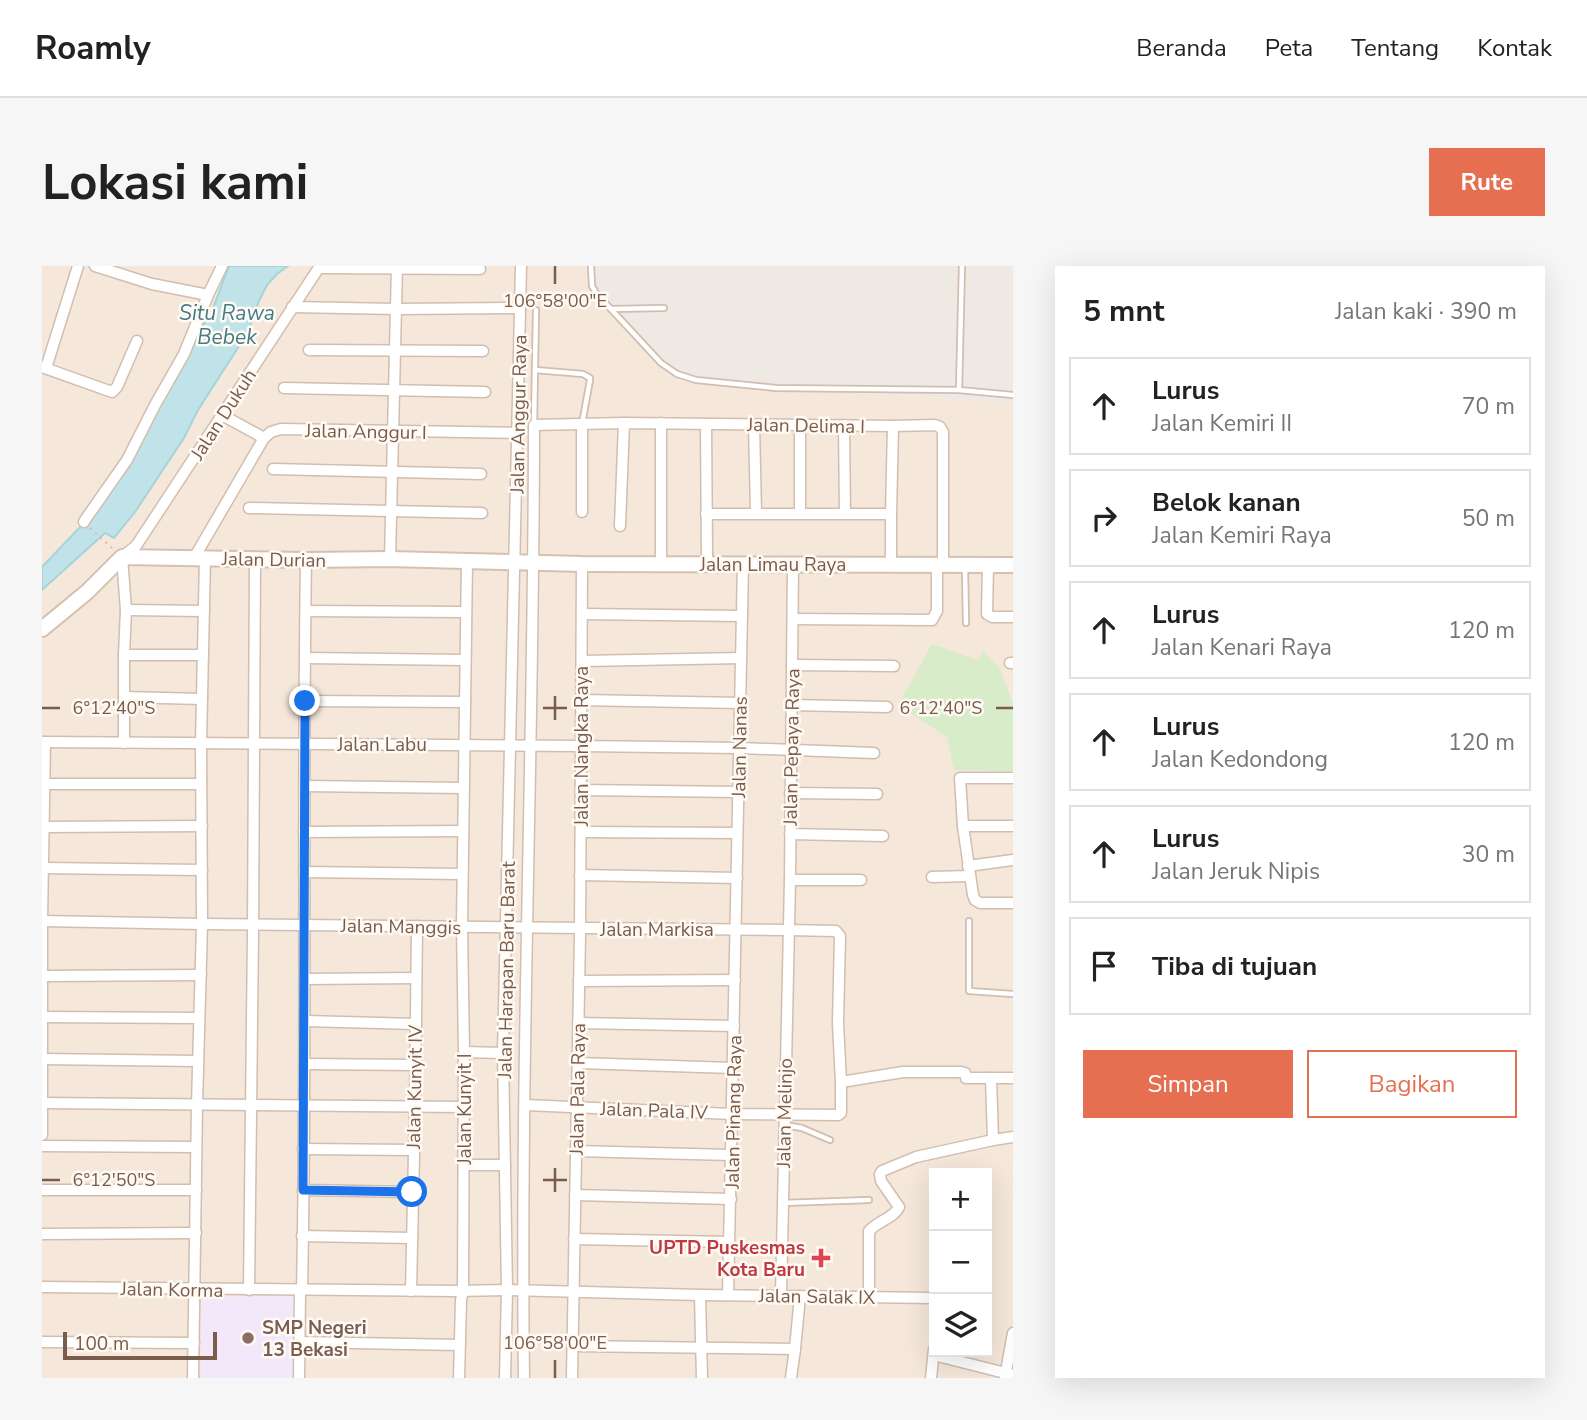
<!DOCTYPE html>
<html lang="id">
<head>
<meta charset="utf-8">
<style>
	:root { --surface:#fff; --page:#f6f6f6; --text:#222; --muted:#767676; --line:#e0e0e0; --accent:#e76f51 }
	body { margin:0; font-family:"Nunito Sans",sans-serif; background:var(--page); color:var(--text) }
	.controls { position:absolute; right:21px; bottom:21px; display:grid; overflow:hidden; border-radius:0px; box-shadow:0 7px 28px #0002 }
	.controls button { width:63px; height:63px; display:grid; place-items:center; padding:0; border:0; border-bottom:2px solid var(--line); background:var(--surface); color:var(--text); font:35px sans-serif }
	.scale { position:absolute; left:21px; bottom:18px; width:154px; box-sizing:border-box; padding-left:7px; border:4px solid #7a5c4d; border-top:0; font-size:19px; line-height:24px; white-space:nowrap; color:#7a5c4d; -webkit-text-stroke:5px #fffaf3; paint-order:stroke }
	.stop { position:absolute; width:21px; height:21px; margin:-16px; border:5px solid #1a73e8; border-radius:50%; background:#fff }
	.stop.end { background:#1a73e8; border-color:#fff; box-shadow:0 2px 7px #0008 }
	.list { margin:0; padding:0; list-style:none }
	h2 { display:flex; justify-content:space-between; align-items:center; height:91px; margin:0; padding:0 28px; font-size:30px }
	h2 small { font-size:23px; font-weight:400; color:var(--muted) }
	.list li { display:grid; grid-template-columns:46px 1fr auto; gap:21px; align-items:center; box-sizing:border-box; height:98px; margin:0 14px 14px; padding:0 14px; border:2px solid var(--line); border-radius:0px }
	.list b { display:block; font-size:26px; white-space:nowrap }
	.list p { margin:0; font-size:23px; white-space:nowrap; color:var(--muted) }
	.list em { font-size:23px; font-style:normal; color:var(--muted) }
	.actions { display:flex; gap:14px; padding:21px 28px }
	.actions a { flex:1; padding:16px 0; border:2px solid var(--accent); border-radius:0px; text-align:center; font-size:24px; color:var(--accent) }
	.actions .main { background:var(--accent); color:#fff }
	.icon { flex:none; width:38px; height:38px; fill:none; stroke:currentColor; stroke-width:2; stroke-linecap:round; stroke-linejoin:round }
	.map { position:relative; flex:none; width:971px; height:1112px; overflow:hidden; border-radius:0px }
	header { display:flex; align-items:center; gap:42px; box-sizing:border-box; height:98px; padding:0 35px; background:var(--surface); border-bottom:2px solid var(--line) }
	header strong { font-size:33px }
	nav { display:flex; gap:38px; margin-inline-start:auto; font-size:24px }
	.intro { display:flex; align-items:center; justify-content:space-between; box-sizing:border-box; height:168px; padding:0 42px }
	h1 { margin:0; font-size:49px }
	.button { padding:18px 32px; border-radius:0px; background:var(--accent); color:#fff; font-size:24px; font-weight:700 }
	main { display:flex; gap:42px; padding:0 42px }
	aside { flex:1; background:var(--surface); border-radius:0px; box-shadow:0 7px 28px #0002 }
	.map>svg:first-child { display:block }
</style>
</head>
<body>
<header>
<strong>Roamly</strong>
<nav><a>Beranda</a><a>Peta</a><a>Tentang</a><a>Kontak</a></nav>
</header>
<div class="intro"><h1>Lokasi kami</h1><a class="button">Rute</a></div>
<main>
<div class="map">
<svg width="971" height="1112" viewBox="0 0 971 1112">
	<rect width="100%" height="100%" fill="#fdf6ec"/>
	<path fill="#f5e8da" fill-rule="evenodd" d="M0,0h543l5,20 83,94 340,23v975h-971zM892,907h53v179h-53z"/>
	<path fill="#efe9e4" d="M543,0h428v137l-340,-23 -83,-94z"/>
	<path fill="#f3e8fa" d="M254,1030v82h-95v-81z"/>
	<path fill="#d8ecc9" d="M890,378l46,16 5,-9 17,18 13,35v67l-59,-1 -7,-33 -49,-32z"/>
	<path fill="#bfe3e8" stroke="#a5d3da" stroke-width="2" d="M187,0h59l-11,8 -10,11 -8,16 -11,31 -50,78 -14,28 -49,74 -21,26 -9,-5 -63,57v-23l42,-44 75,-122 54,-93z"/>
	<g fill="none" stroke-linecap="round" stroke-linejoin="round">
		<g stroke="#d1beb0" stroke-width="8">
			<g id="lane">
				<path d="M549,0l1,20 4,7 65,70 16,11 19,6 80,8 183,2 54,5"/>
				<path d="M569,43l53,-1"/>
				<path d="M493,104l48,4 7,4v2l-8,44"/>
				<path d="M917,124l3,-124"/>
				<path d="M492,158l2,-114"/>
				<path d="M923,303l1,54"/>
				<path d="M927,655v70l44,3"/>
				<path d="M743,859l17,3 28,12"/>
				<path d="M741,937l86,-3"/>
			</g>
		</g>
		<g stroke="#d1beb0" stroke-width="13">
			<g id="street">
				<path d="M53,0l57,18 56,11"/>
				<path d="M277,2l161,1"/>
				<path d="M250,41l104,2 124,-1"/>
				<path d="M267,84l174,1"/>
				<path d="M0,101l70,25 5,-5 20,-46"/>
				<path d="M4,102l32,-102"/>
				<path d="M242,122l201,4"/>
				<path d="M180,149l42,23 7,-6 10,-3 237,4"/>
				<path d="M540,158v88"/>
				<path d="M664,158l1,132 1,8"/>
				<path d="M712,159l2,88"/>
				<path d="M758,159v88"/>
				<path d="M802,159l1,88"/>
				<path d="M231,203l208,5"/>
				<path d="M207,242l233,5"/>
				<path d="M664,248h185"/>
				<path d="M42,256l1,-2 42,-60 28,-55 29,-51 24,-59 14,-29"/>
				<path d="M578,260l4,-103"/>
				<path d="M152,292l70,-120"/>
				<path d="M348,293l7,-293"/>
				<path d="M619,298v-141"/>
				<path d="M849,299v-51l2,-88"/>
				<path d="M946,299l-1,49 5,3h21"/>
				<path d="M84,344l78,1"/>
				<path d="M264,345l160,1"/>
				<path d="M540,348l160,2"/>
				<path d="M751,353l139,1 5,-9v-46"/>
				<path d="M82,389h79"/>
				<path d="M264,392l159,2"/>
				<path d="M540,395l159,-3"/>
				<path d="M968,397h3"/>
				<path d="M750,399l102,1"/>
				<path d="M82,431l78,2"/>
				<path d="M539,434l159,3"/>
				<path d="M263,435l160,1"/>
				<path d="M749,439l96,2"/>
				<path d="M0,476l539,4 159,2 134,5"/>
				<path d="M82,477v-88l2,-45 -4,-53 14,-11 184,-280"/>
				<path d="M971,512h-53l3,48 10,69 2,5 5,3h33"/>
				<path d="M3,518h156"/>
				<path d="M263,520l158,2"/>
				<path d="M539,524l158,2"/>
				<path d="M748,527l87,1"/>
				<path d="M921,560h50"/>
				<path d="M2,561l158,-1"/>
				<path d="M262,566l159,-1"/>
				<path d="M539,566l156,1"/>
				<path d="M748,568l93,2"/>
				<path d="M926,600l45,-6"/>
				<path d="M1,602l159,2"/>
				<path d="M262,606l158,2"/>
				<path d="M538,609l157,3"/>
				<path d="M890,611l38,-1"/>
				<path d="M748,614h71"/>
				<path d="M0,655l160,3 586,6 48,1 4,5 -2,87 3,59v31l-3,2 -106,-1 -207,-9"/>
				<path d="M1,710l158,-1"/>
				<path d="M263,713l111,-1"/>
				<path d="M537,715l156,-1"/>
				<path d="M1,751l156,1"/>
				<path d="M263,755l111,3"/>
				<path d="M536,757l156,3"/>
				<path d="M422,786l39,1"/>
				<path d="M0,793l156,2"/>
				<path d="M536,797l155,5"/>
				<path d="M262,798l111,1"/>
				<path d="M799,816l62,-10h58l4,1 1,5h47"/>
				<path d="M0,837l422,4"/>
				<path d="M0,869v-214l3,-179"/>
				<path d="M951,874l20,-3"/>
				<path d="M0,880l154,1"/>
				<path d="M261,883l110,1"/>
				<path d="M534,885l154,4"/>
				<path d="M422,899h41"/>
				<path d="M0,924h154"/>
				<path d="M261,924l109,2"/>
				<path d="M533,929l156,4"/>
				<path d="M0,968l154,-1"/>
				<path d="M260,970l110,2"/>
				<path d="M532,973l155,3"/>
				<path d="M0,1021l415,4 50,-1 193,5 234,3"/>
				<path d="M207,1024l4,-357 2,-373"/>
				<path d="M260,1024c5,-243 0,-486 4,-730"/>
				<path d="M369,1025l4,-183 2,-182"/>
				<path d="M658,1029l2,83"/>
				<path d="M686,1029l15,-731"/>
				<path d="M739,1030l9,-416 3,-316"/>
				<path d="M827,1031v-66c9,-10 25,-13 30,-24l-18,-26 -1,-7 2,-3 34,-14 77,-17 -2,-62"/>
				<path d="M0,1076l152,1"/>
				<path d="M258,1076l159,3"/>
				<path d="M531,1080l222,3"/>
				<path d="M892,1089l79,20"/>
				<path d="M963,1111l8,-44"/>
				<path d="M151,1112l4,-273 5,-181 -1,-181 4,-185"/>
				<path d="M257,1112l1,-88"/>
				<path d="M417,1112l2,-78 2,-9 1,-239 -2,-126 5,-365"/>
				<path d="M463,1112l2,-88 -4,-237 18,-787"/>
				<path d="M482,1112c-4,-318 10,-635 10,-953l90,-2 269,3 42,-1 5,2 3,5v133"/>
				<path d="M530,1112l8,-444 2,-370"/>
				<path d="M749,1112l4,-29 5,-53"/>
				<path d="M889,1112l3,-29"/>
			</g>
		</g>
		<g stroke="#d6c0b0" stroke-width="18">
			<path id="secondary" d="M0,363l45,-37 35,-35 184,3 84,-1 192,5 431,1"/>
		</g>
		<path stroke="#d9b8a5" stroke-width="2" stroke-dasharray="2 5" stroke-linecap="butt" d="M48,262l22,20"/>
		<use href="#lane" stroke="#fff" stroke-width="4.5"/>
		<use href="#street" stroke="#fff" stroke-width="10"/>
		<use href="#secondary" stroke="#fff" stroke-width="14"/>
	</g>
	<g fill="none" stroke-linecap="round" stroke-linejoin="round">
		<path stroke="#1a73e8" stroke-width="9" d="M263,435l-2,489 109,2"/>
	</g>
	<path fill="none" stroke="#7a5c4d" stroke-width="2.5" d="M513,0v18M513,430v24M0,442h18M501,442h24M954,442h17M513,902v24M0,914h18M501,914h24M513,1094v18"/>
	<path fill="#e0444e" stroke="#fffaf3" stroke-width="2.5" d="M775.5 981.5h7v7h7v7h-7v7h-7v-7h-7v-7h7z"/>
	<circle fill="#8d6e63" stroke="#fffaf3" stroke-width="2.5" cx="206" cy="1072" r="7"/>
	<g text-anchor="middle" stroke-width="5" stroke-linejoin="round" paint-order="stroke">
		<g font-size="19" fill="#7a5c4d" stroke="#fffaf3">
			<text transform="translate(181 148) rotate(-57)" y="7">Jalan Dukuh</text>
			<text transform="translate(476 148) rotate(-89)" y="7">Jalan Anggur Raya</text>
			<text transform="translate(764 159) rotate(1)" y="7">Jalan Delima I</text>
			<text transform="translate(324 165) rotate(1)" y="7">Jalan Anggur I</text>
			<text transform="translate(232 293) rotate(1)" y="7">Jalan Durian</text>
			<text x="731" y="305">Jalan Limau Raya</text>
			<text x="340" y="485">Jalan Labu</text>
			<text transform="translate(539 480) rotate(-90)" y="7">Jalan Nangka Raya</text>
			<text transform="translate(697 481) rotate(-89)" y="7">Jalan Nanas</text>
			<text transform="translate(749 481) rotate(-89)" y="7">Jalan Pepaya Raya</text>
			<text transform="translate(359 660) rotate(1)" y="7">Jalan Manggis</text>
			<text x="615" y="670">Jalan Markisa</text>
			<text transform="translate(464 704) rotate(-89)" y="7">Jalan Harapan Baru Barat</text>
			<text transform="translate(372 821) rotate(-89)" y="7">Jalan Kunyit IV</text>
			<text transform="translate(535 823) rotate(-89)" y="7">Jalan Pala Raya</text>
			<text transform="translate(422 843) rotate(-90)" y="7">Jalan Kunyit I</text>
			<text transform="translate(612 844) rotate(2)" y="7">Jalan Pala IV</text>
			<text transform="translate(691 846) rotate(-89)" y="7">Jalan Pinang Raya</text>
			<text transform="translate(742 847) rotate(-89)" y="7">Jalan Melinjo</text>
			<text transform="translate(130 1023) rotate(1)" y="7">Jalan Korma</text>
			<text transform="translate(775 1030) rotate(1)" y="7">Jalan Salak IX</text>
		</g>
		<g font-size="19" font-weight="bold" fill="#be3a42" stroke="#fffaf3" text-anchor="end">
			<text x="763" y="988">UPTD Puskesmas<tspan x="763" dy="22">Kota Baru</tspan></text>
		</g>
		<g font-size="19" font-weight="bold" fill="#785e54" stroke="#fffaf3" text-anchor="start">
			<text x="220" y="1068">SMP Negeri<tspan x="220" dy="22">13 Bekasi</tspan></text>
		</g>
		<g font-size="21" font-style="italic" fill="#437c86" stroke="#fffaf3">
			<text x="185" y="54">Situ Rawa<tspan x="185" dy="24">Bebek</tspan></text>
		</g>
	</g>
	<g font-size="18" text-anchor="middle" fill="#7a5c4d" stroke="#fffaf3" stroke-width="5" stroke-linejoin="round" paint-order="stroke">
		<text x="513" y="41">106°58'00"E</text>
		<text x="72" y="448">6°12'40"S</text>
		<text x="899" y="448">6°12'40"S</text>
		<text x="72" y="920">6°12'50"S</text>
		<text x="513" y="1083">106°58'00"E</text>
	</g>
</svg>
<div class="controls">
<button>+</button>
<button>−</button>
<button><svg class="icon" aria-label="layers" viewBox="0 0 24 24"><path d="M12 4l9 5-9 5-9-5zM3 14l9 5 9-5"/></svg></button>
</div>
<div class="scale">100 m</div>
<div class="stop" style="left:370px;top:926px"></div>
<div class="stop end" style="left:263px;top:435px"></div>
</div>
<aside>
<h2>5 mnt<small>Jalan kaki · 390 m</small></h2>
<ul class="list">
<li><svg class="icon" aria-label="ahead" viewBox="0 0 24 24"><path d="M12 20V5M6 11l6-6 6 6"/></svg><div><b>Lurus</b><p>Jalan Kemiri II</p></div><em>70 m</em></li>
<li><svg class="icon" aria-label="right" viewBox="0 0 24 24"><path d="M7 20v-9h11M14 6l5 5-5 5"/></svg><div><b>Belok kanan</b><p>Jalan Kemiri Raya</p></div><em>50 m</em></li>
<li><svg class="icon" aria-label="ahead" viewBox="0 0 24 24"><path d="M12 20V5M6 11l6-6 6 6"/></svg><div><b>Lurus</b><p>Jalan Kenari Raya</p></div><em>120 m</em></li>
<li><svg class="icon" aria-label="ahead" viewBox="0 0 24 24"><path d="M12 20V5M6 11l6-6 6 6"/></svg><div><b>Lurus</b><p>Jalan Kedondong</p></div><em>120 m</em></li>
<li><svg class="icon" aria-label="ahead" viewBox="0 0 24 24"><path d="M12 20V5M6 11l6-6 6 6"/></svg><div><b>Lurus</b><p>Jalan Jeruk Nipis</p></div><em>30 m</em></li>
<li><svg class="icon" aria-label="arrive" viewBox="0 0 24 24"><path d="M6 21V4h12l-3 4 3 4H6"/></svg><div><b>Tiba di tujuan</b></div></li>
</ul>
<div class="actions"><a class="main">Simpan</a><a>Bagikan</a></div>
</aside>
</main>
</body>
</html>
